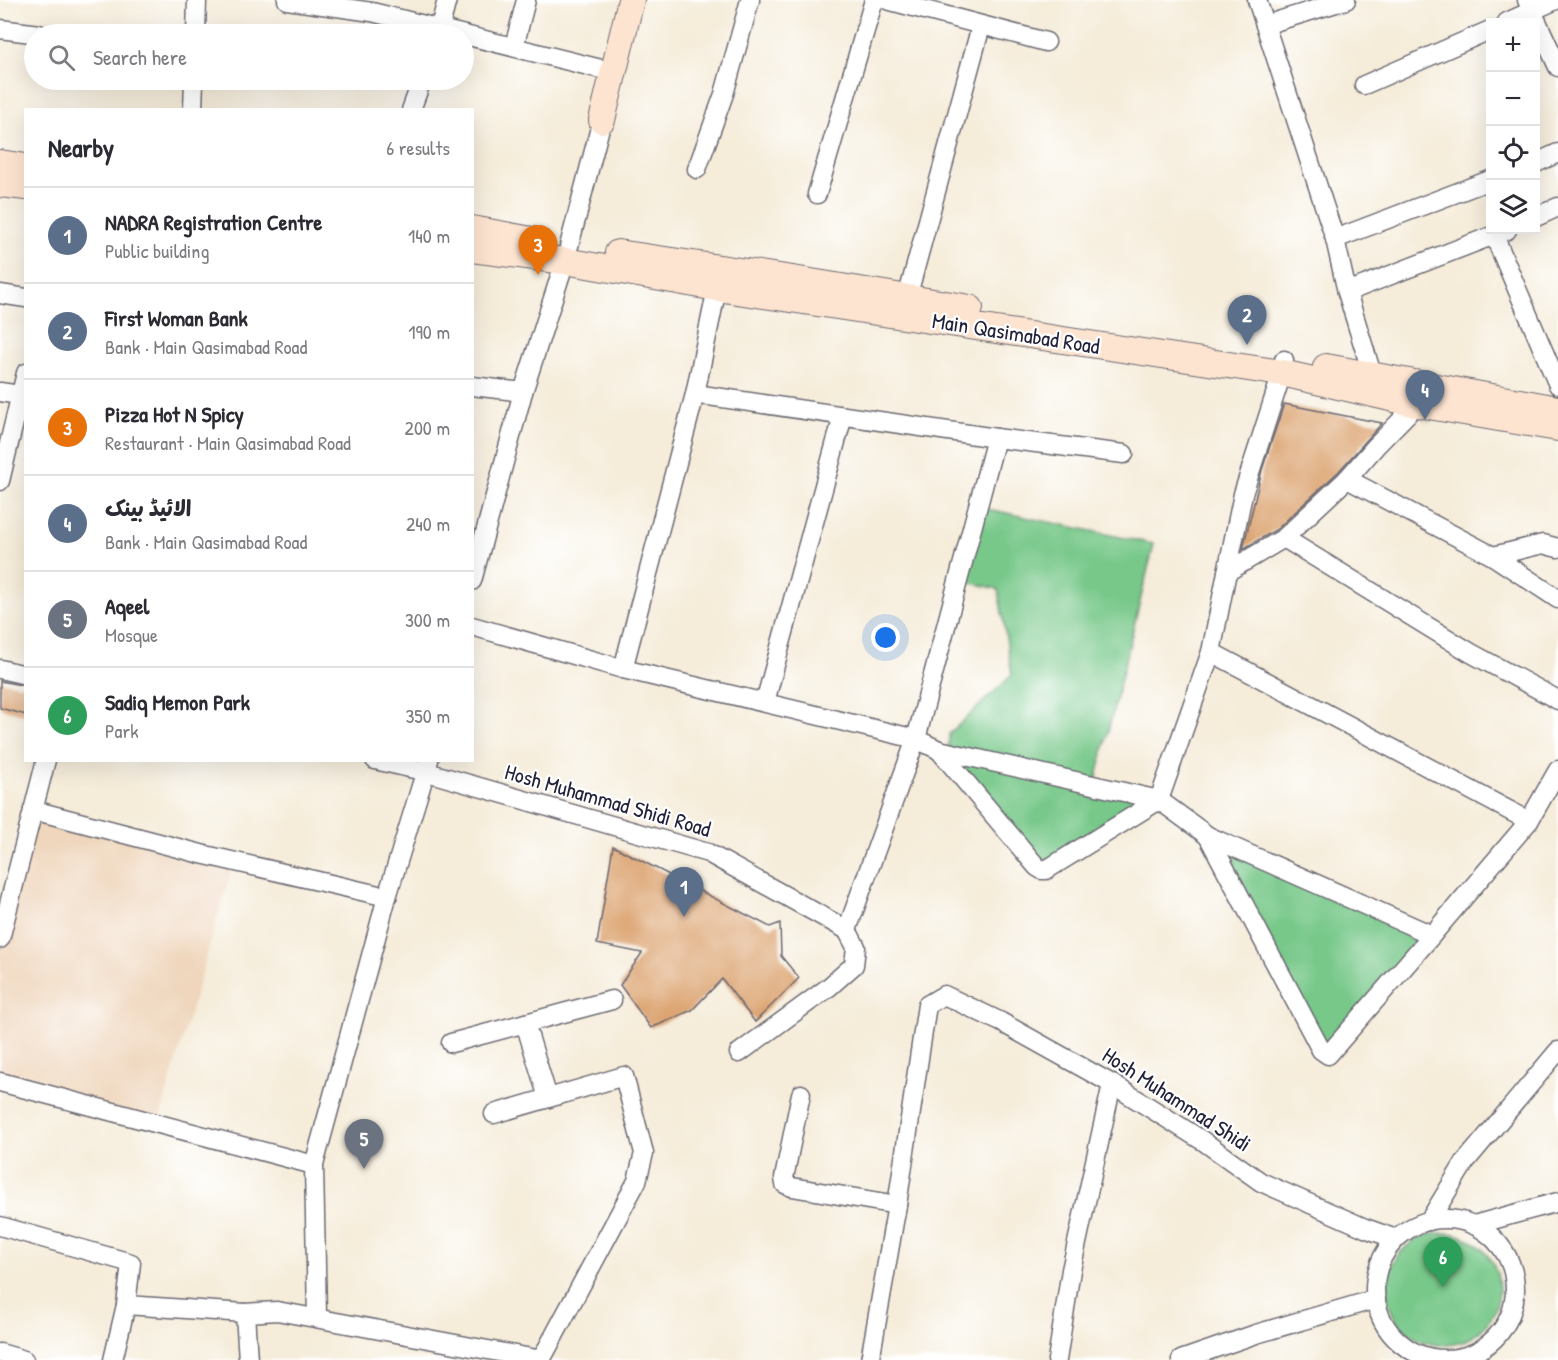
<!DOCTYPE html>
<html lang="en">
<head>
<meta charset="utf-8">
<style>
	:root { --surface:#fff; --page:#f2f2f3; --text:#2b2b33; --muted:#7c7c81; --line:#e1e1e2; --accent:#ea580c }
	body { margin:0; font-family:"Patrick Hand","Playpen Sans Arabic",sans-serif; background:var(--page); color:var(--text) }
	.controls { position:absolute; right:18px; top:18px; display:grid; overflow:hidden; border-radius:0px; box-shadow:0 6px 24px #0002 }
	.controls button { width:54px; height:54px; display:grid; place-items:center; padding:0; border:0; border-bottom:2px solid var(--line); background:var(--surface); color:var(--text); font:30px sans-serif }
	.you { position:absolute; left:886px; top:638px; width:21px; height:21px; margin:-15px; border:4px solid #fff; border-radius:50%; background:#1a73e8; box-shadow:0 0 0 9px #1a73e833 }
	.badge { display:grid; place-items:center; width:39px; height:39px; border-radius:50%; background:var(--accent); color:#fff; font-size:20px; font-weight:700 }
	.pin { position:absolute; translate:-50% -50px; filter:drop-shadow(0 2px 3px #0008) }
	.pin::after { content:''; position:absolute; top:32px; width:21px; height:18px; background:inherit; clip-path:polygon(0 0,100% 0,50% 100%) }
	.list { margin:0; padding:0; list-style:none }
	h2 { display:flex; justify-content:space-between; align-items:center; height:78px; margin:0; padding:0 24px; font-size:26px }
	h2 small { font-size:20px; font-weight:400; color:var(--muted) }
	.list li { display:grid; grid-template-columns:39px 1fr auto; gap:18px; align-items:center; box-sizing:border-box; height:96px; padding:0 24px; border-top:2px solid var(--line) }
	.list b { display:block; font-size:22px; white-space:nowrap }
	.list p { margin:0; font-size:20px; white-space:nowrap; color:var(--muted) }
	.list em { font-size:20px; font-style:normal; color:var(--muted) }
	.icon { flex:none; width:33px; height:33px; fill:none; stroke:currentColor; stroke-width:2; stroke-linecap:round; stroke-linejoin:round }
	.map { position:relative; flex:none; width:1558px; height:1360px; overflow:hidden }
	.search { position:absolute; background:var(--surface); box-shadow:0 6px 24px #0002; left:24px; top:24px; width:450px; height:66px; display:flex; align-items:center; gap:15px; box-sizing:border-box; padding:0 21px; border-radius:33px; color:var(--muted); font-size:22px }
	.panel { position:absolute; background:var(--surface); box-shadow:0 6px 24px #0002; left:24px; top:108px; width:450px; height:654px; border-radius:0px }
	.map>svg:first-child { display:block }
</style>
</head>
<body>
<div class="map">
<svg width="1558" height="1360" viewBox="0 0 1558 1360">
	<rect width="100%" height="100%" fill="#fff"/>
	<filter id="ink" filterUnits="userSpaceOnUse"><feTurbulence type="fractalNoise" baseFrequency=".0167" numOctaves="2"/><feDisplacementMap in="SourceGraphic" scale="12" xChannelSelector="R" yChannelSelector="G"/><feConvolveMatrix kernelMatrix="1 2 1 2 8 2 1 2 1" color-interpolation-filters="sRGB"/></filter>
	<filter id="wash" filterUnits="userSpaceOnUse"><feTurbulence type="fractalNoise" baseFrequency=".008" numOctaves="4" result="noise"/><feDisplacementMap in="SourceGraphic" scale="24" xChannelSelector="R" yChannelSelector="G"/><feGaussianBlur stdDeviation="1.35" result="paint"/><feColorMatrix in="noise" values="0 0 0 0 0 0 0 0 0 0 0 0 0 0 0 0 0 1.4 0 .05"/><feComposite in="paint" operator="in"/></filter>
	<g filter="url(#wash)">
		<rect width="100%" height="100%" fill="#f5ecd9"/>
		<path fill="#efd6bc" d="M33,810l201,51 -76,263 -158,-42v-144z"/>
		<g fill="#77c889" stroke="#4c7562" stroke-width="1.5">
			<path d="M978,507l176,37 -59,241 64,15 -113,70 -98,-118 1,-18 63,-59 -14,-86 -39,-9z"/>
			<path d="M1208,836l224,99 -104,120z"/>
			<circle cx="1443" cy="1289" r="56"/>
		</g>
		<g id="blocks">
			<g fill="#d99c65">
				<path d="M1284,404l98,19 -43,48 -62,58 -34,20 19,-79z"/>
				<path d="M0,681l26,5v29l-26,-7z"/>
				<path d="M613,846l157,81 10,-4 1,33 18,22 -44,44 -33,-43 -30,31 -41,18 -31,-43 22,-32 -45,-9z"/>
			</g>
		</g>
	</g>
	<g filter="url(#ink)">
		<use href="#blocks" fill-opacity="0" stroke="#6c6972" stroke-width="1.5"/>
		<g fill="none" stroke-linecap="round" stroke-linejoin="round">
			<g stroke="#6c6972" stroke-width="21">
				<g id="street">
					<path d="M287,0l85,12 241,60"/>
					<path d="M887,0l159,42"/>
					<path d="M1257,0l78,239 12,53"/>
					<path d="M1527,0l31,67"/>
					<path d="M1507,22l49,-22"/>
					<path d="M1265,25l81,-25"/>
					<path d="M0,29l39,5"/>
					<path d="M196,34l1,-34"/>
					<path d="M438,34l9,-34"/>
					<path d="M514,47l12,-47"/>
					<path d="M1364,85l126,-55"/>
					<path d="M193,110l1,-30"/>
					<path d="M411,110l11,-30"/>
					<path d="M1536,163l22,-10"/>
					<path d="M697,169l27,-75 26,-94"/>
					<path d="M817,194l57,-194"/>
					<path d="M1536,217l22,-10"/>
					<path d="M1494,235l64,150"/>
					<path d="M1335,239l155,-59"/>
					<path d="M569,246l33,-126"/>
					<path d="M0,294l26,4"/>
					<path d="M907,298l74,-272"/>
					<path d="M1372,383v-9l-25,-82 160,-62"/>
					<path d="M472,386l51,6 42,-131"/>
					<path d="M0,392l20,3"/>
					<path d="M695,394l22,-106"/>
					<path d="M1417,404l-41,42 -29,33 146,77 50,-12 15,4"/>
					<path d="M996,438l128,16"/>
					<path d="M1347,479l-63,59 187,115 87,47"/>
					<path d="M0,481l26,-108"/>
					<path d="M1284,538l-57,34 -16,80 318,169"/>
					<path d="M1493,556l65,43"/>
					<path d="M1227,572l16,-78 39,-121 2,-13"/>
					<path d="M472,581l51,-189"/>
					<path d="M472,626l151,43 72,-275 301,44 -80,301 -69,191 9,17 -2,18 -25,22 -90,66"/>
					<path d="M0,669l26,6"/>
					<path d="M623,669l293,70 23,11 220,50 49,36 224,99 97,-114 29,-51"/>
					<path d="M765,702l78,-286"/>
					<path d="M939,750l98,117 5,3h4l113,-70 52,-148"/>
					<path d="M375,760l52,12 281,81 139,77"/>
					<path d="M33,810l168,44 186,43 42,-137"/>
					<path d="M1208,836l113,214 7,5 104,-120"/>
					<path d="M0,939l46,-179"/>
					<path d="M525,1023l23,75"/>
					<path d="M451,1043l161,-43"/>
					<path d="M0,1082l314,83 3,152"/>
					<path d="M801,1094l-17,84 1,6 7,3 105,18"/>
					<path d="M494,1114l130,-38 20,77 -7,28 -96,179"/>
					<path d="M314,1165l73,-268"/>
					<circle cx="1445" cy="1289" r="70"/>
					<path d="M1429,1221l36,-59 93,-111"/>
					<path d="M1474,1225l84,-23"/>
					<path d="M0,1226l131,37 -5,42 119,8 32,-2 265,49"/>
					<path d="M245,1313l3,47"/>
					<path d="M0,1353l24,7"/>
					<path d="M113,1360l13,-55"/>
					<path d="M870,1360l27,-155 30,-200 17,-10 57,27 111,62 91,57 58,41 104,46 31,11"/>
					<path d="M1057,1360l14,-90 41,-186"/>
					<path d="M1181,1360l75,-26 120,-35"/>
				</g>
			</g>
			<g stroke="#6c6972" stroke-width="28">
				<g id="secondary">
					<path d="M602,120l29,-120"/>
					<path d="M0,163l26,4"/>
					<path d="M0,184l26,3"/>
					<path d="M472,229l65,12"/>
					<path d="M472,249l93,12 152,27 565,85 135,31 141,24"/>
					<path d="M618,253l175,26 177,29"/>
					<path d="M1326,367l232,42"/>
				</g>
			</g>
			<use href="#street" stroke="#fff" stroke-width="18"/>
			<use href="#secondary" stroke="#fde4d0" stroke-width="26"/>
		</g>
	</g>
	<g text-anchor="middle" stroke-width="4.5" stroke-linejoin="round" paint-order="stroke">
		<g font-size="22" fill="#22223b" stroke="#fff">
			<text transform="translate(1016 333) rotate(9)" y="8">Main Qasimabad Road</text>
			<text transform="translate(608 800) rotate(16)" y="8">Hosh Muhammad Shidi Road</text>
			<text transform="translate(1177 1099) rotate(33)" y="8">Hosh Muhammad Shidi</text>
		</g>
	</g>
</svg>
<div class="controls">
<button>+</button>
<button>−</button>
<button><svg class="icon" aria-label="locate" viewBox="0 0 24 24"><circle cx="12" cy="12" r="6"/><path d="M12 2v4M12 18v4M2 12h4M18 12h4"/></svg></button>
<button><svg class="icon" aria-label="layers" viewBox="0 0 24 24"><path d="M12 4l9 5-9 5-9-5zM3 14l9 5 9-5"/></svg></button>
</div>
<div class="you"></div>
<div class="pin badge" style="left:684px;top:917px;background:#5c6f8a">1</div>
<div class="pin badge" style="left:1247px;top:345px;background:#5c6f8a">2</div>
<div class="pin badge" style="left:538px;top:275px;background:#e8710a">3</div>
<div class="pin badge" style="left:1425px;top:420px;background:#5c6f8a">4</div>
<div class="pin badge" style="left:364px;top:1169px;background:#6b7280">5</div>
<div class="pin badge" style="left:1443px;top:1287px;background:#2e9e5b">6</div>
<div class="search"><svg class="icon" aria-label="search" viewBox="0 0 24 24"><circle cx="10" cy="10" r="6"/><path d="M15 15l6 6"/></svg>Search here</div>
<section class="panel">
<h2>Nearby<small>6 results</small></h2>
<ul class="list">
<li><span class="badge" style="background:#5c6f8a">1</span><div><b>NADRA Registration Centre</b><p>Public building</p></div><em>140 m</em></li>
<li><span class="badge" style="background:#5c6f8a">2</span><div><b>First Woman Bank</b><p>Bank · Main Qasimabad Road</p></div><em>190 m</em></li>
<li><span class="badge" style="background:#e8710a">3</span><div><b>Pizza Hot N Spicy</b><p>Restaurant · Main Qasimabad Road</p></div><em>200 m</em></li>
<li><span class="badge" style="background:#5c6f8a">4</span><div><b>الائیڈ بینک</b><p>Bank · Main Qasimabad Road</p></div><em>240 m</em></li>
<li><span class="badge" style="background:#6b7280">5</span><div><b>Aqeel</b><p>Mosque</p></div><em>300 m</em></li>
<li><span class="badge" style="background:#2e9e5b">6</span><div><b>Sadiq Memon Park</b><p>Park</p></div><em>350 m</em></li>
</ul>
</section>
</div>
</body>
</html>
